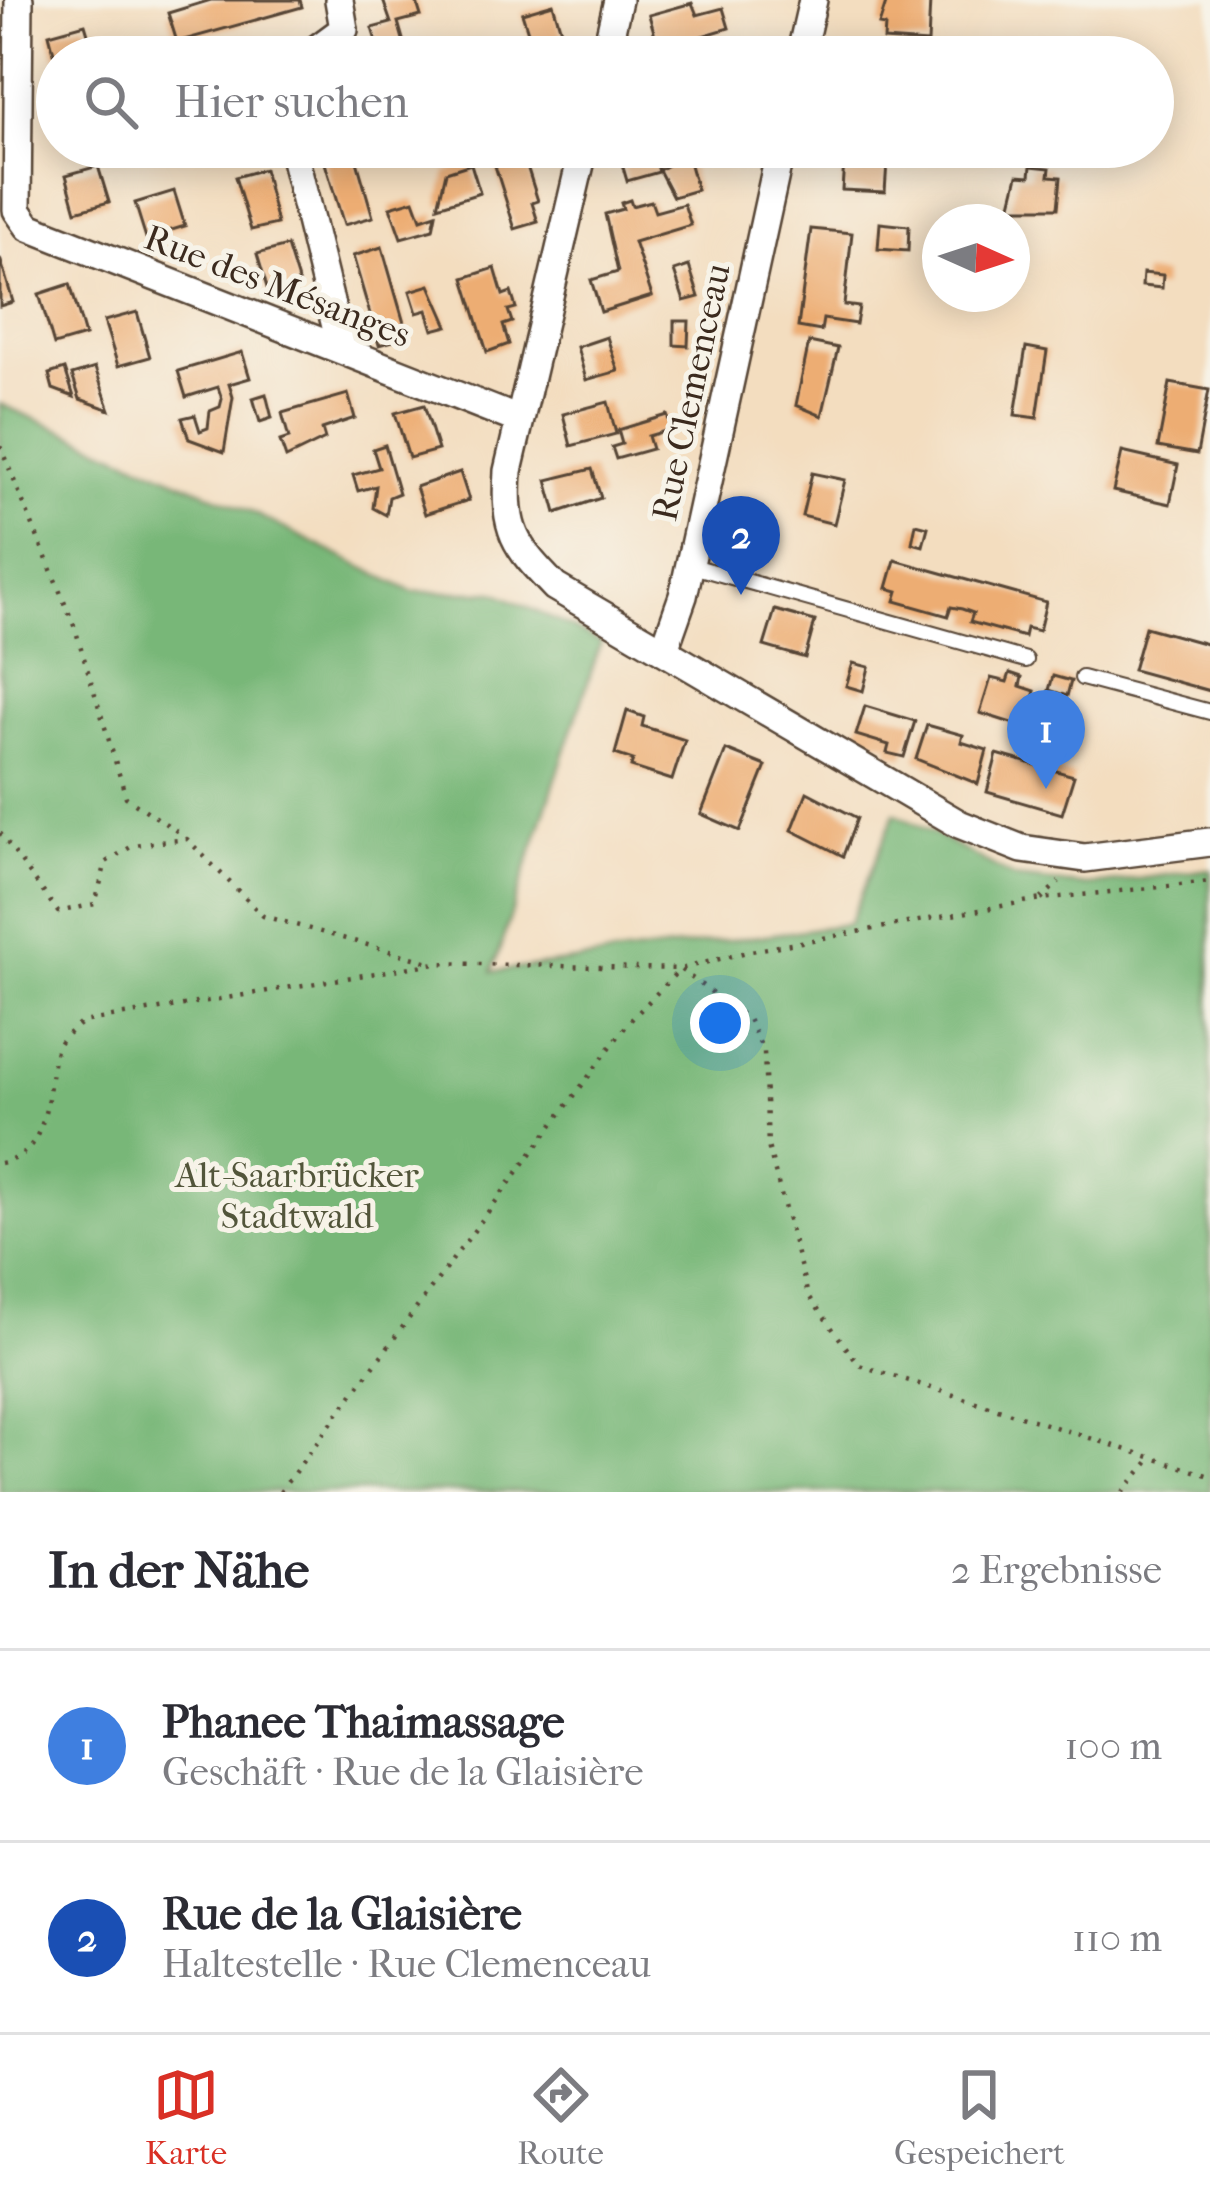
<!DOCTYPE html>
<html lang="de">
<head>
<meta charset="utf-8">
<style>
	:root { --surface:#fff; --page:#f2f2f3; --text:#2b2b33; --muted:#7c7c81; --line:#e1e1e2; --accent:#d93025 }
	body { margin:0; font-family:"IM FELL French Canon",serif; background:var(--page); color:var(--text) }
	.compass { position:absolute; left:922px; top:204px; width:108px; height:108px; border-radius:50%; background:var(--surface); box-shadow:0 6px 30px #0003; rotate:93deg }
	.you { position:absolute; left:720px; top:1023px; width:42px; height:42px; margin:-30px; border:9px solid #fff; border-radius:50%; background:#1a73e8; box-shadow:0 0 0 18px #1a73e833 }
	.badge { display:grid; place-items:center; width:78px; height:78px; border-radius:50%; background:var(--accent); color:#fff; font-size:39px; font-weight:700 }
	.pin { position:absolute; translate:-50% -99px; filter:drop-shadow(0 3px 6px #0008) }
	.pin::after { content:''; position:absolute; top:63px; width:42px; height:36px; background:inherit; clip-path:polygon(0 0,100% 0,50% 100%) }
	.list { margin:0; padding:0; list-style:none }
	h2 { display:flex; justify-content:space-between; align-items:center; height:156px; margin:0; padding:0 48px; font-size:51px }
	h2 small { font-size:39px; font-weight:400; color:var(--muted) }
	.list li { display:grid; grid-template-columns:78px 1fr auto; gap:36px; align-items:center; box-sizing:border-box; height:192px; padding:0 48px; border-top:3px solid var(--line) }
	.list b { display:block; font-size:45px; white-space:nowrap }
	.list p { margin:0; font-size:39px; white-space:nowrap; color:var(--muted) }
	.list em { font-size:39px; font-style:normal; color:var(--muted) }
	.icon { flex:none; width:66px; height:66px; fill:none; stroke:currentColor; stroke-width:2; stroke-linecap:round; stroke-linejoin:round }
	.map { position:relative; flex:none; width:1210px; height:1492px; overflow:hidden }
	.search { position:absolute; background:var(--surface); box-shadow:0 6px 30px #0003; left:36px; right:36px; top:36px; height:132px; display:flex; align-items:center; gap:30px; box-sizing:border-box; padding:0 42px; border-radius:66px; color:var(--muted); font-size:45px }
	.sheet { height:540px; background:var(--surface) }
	nav { display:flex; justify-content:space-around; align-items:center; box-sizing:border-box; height:168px; border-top:3px solid var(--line); background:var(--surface); font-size:33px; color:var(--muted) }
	nav a { display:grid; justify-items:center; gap:6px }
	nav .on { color:var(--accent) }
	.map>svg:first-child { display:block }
</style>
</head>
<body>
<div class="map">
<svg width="1210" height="1492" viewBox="0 0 1210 1492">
	<rect width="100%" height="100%" fill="#f7f3e8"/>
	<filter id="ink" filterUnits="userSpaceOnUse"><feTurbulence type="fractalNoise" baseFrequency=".00833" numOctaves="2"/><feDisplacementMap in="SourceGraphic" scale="24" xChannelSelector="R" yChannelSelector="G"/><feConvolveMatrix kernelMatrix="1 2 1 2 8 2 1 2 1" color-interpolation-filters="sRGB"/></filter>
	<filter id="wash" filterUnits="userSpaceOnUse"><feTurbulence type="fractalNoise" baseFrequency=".004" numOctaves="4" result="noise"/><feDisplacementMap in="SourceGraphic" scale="48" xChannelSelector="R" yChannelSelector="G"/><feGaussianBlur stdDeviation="2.7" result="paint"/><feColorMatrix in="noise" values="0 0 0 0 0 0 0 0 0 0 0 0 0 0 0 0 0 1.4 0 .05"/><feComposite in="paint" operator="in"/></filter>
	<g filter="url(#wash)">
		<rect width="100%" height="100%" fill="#f3ddbf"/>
		<path fill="#78b778" stroke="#5a704b" stroke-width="3" d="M0,404l245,105 168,83h82l106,50 -109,330 357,-48 46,-111 120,65 73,8 122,-17v623h-1210z"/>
		<g id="blocks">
			<g fill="#edad73">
				<path d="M211,0h89l2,7 -125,35 -9,-29z"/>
				<path d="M383,0h33l5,16 -23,6 10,35h-27l-9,-29 19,-5z"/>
				<path d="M887,0h43l-2,43 -44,-3 1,-14 -6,-1z"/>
				<path d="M692,3l5,12 26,-7 6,20 -54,16 3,12 -24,1 -2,-5 7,-3 -10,-34z"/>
				<path d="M553,4l16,53h-33l-14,-44z"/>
				<path d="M85,24l10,33h-40l-6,-23z"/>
				<path d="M320,147h45l-11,4 19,66 -29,8z"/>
				<path d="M489,147h32l17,54 -6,2 6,19 -23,7z"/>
				<path d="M617,147h35l7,25 -32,9z"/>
				<path d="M845,147h43l-3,45 -43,-2z"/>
				<path d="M687,154l10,36 -24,7 -14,-27z"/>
				<path d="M471,164l9,29 -42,13 8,-34z"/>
				<path d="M98,166l11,36 -33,9 -10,-36z"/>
				<path d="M1031,166l19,2 -1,8 12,1 -3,31h-48l8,-33 12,1z"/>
				<path d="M264,169l13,55 -26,6 -16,-53z"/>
				<path d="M174,191l11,35 -39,12 -11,-35z"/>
				<path d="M414,200l7,19 15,-5 -3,15 -32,9 -11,-31z"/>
				<path d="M630,200l2,6 19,-5 4,11 29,-8 7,21 -57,17 18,54 -51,16 -10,-32 27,-8 -13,-58 18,-5 -2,-6z"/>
				<path d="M880,223l29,3 -1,25 -30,-2z"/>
				<path d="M811,229l41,4 -8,72 15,2 -3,17 -33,-5 -2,12 -23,-4z"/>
				<path d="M287,246l12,38 -6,2 2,8 -24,7 -14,-47z"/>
				<path d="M382,247l26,90 -29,8 -26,-89z"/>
				<path d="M0,258l13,44 -13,4z"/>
				<path d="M689,266l10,31 -15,4 -10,-30z"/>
				<path d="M495,268l8,27 8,-3 5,16 -8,2 4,12 -9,3 6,19 -22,8 -23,-74z"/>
				<path d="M1143,273l20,2 -1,13 -20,-2z"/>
				<path d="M70,284l15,52 -31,9 -15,-51z"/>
				<path d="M430,285l18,41 -15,4 -6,-20 -10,3 -7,-22z"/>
				<path d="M137,312l13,45 -32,9 -14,-45z"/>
				<path d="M674,321h15l-1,25 -14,-1z"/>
				<path d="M607,337l11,34 -32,9 -9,-33z"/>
				<path d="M809,342l29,6 -16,68 -26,-11z"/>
				<path d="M1026,347l21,4 -10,67 -22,-3z"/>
				<path d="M242,352l8,26 -21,6 4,13 -9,55 -35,-13 -7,-21 13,-3 5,16 8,-3 2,-17 10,-4 2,-8 -4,-12 -32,10 -8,-26z"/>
				<path d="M95,368l15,42 -30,-11 -8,-24z"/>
				<path d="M65,369l9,28 -21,-8 -4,-15z"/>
				<path d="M1170,383l39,7 -12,64 -39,-7z"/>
				<path d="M266,394l6,24 -12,4 -7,-24z"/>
				<path d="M348,394l7,24 -33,11 3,10 -39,19 -6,-17 9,-3 -7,-25z"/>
				<path d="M608,402l8,32 -45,12 -8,-32z"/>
				<path d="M424,405l14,45 -29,8 -14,-45z"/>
				<path d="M667,415l5,14 -24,7 4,13 -36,10 -4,-12 10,-3 -4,-14z"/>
				<path d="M385,445l14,48 -10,4 -3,18 -13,-7 3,-22 -18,5 -5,-16 26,-7 -6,-19z"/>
				<path d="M1122,452l56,13 -8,39 -57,-13z"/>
				<path d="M592,469l9,29 -45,15 -9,-33z"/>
				<path d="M460,472l9,28 -44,14 -9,-27z"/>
				<path d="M812,473l33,7 -11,44 -32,-8z"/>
				<path d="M916,524l12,3 -5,19 -11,-3z"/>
				<path d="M895,560l151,42 -7,29 -13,-3 -2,9 -54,-15 3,-9 -11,-4 -11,-2 -3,9 -53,-15 3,-10 -11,-3z"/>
				<path d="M775,610l40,11 -10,37 -41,-12z"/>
				<path d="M1145,627l65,18v46l-77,-21z"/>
				<path d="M853,663l16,4 -6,24 -17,-5z"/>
				<path d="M1010,673l12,4 -2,9 15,5 -11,36 -44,-14 11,-35 16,4z"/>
				<path d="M1053,676l18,5 -4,15 -18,-6z"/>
				<path d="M865,706l50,15 -11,36 -17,-4 2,-8 -33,-10z"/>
				<path d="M627,711l17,6 -2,9 43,14 -13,40 -41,-13 2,-7 -18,-6z"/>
				<path d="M927,725l36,10 -2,7 26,8 -9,34 -62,-25z"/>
				<path d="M726,750l40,16 -26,65 -39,-17z"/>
				<path d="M997,754l77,22 -12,38 -75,-22z"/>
				<path d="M807,792l50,26 -14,38 -51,-26z"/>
			</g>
		</g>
	</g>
	<g filter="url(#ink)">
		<use href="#blocks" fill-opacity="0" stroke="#574536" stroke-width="3"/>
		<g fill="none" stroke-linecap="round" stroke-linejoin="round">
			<g stroke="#574536" stroke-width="18">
				<g id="service">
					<path d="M689,565l337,95"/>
					<path d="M1082,678l128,34"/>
				</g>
			</g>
			<g stroke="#574536" stroke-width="32">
				<g id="minor">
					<path d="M19,0l-2,210 12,17 490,193"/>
					<path d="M306,57l38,-28 -5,-29"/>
					<path d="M605,57l13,-57"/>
					<path d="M800,57l13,-57"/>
					<path d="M292,147l49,200"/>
					<path d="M584,147l-76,324c-4,60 6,74 47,116l404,237 63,25 63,9 125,-16"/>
					<path d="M664,650l19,-54 98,-449"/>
				</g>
			</g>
			<g stroke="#574536" stroke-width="4.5" stroke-dasharray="3 9" stroke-linecap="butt">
				<path d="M0,446l75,182 51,169 58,39"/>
				<path d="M0,833l58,79 37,-8 11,-42 28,-17 53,-6 76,77 166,46"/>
				<path d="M1041,899l18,-17"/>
				<path d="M681,970l67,49 16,33 4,94 40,149 51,70 351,111"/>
				<path d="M0,1163c52,-9 46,-74 56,-113 3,-11 17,-20 26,-28l354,-59 244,6 71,-18 290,-52 169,-17"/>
				<path d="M280,1492l349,-470 51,-53"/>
				<path d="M1123,1492l30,-35"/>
			</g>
			<use href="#service" stroke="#fff" stroke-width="14"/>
			<use href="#minor" stroke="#fff" stroke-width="27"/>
		</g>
	</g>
	<g text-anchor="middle" stroke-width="10" stroke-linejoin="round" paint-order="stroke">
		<g font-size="36" fill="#3b2a1e" stroke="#f7f3e8">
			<text transform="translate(278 285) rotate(21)" y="13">Rue des Mésanges</text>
			<text transform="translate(690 392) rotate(-78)" y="13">Rue Clemenceau</text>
		</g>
		<g font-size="36" fill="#52553a" stroke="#f7f3e8">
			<text x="297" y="1187">Alt-Saarbrücker<tspan x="297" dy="41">Stadtwald</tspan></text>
		</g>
	</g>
</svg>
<svg class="compass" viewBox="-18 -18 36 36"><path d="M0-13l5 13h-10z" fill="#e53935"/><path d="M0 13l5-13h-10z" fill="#7c7c81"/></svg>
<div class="you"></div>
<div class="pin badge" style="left:1046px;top:789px;background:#3f7fe0">1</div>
<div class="pin badge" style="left:741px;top:595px;background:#1a4fb4">2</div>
<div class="search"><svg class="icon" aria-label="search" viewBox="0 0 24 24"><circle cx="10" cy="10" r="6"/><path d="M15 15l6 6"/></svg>Hier suchen</div>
</div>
<section class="sheet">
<h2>In der Nähe<small>2 Ergebnisse</small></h2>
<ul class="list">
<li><span class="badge" style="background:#3f7fe0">1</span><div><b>Phanee Thaimassage</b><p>Geschäft · Rue de la Glaisière</p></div><em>100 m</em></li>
<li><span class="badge" style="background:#1a4fb4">2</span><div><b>Rue de la Glaisière</b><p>Haltestelle · Rue Clemenceau</p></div><em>110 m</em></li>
</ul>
</section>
<nav>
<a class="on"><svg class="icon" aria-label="map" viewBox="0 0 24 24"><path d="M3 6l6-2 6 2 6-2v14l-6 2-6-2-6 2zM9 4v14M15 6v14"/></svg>Karte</a>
<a><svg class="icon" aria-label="directions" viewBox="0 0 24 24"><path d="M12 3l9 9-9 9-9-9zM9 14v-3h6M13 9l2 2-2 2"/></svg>Route</a>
<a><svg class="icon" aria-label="saved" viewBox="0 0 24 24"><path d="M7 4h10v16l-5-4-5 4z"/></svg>Gespeichert</a>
</nav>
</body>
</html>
